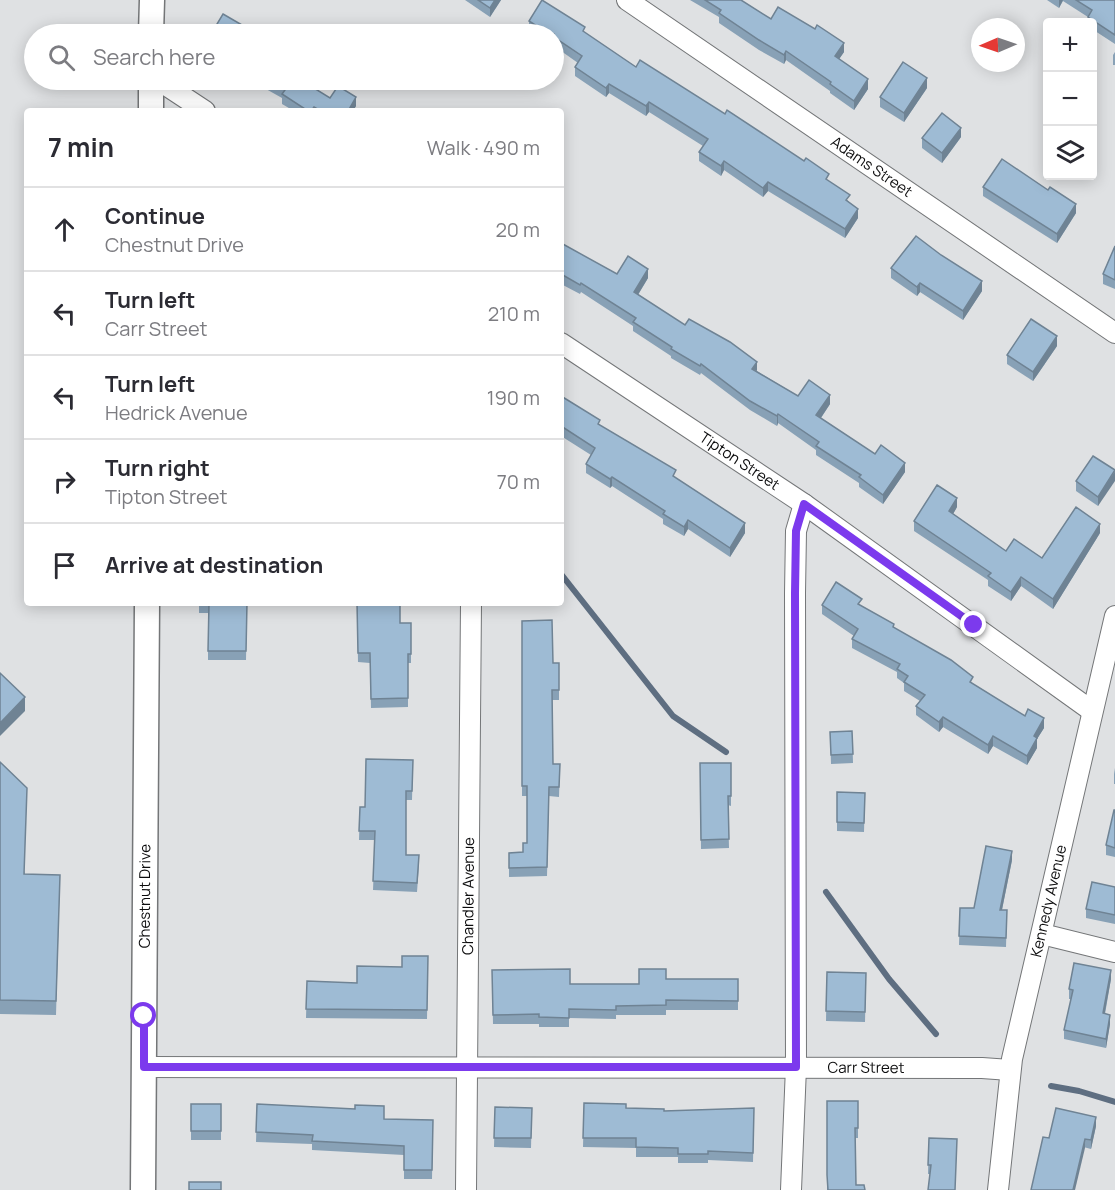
<!DOCTYPE html>
<html lang="en">
<head>
<meta charset="utf-8">
<style>
	:root { --surface:#fff; --page:#f2f2f3; --text:#2b2b33; --muted:#7c7c81; --line:#e1e1e2 }
	body { margin:0; font-family:Manrope,sans-serif; background:var(--page); color:var(--text) }
	.controls { position:absolute; right:18px; top:18px; display:grid; overflow:hidden; border-radius:6px; box-shadow:0 3px 15px #0003 }
	.controls button { width:54px; height:54px; display:grid; place-items:center; padding:0; border:0; border-bottom:2px solid var(--line); background:var(--surface); color:var(--text); font:30px sans-serif }
	.compass { position:absolute; left:971px; top:18px; width:54px; height:54px; border-radius:50%; background:var(--surface); box-shadow:0 3px 15px #0003; rotate:268deg }
	.stop { position:absolute; width:18px; height:18px; margin:-14px; border:4px solid #7c3aed; border-radius:50%; background:#fff }
	.stop.end { background:#7c3aed; border-color:#fff; box-shadow:0 2px 6px #0008 }
	.list { margin:0; padding:0; list-style:none }
	h2 { display:flex; justify-content:space-between; align-items:center; height:78px; margin:0; padding:0 24px; font-size:26px }
	h2 small { font-size:20px; font-weight:400; color:var(--muted) }
	.list li { display:grid; grid-template-columns:39px 1fr auto; gap:18px; align-items:center; box-sizing:border-box; height:84px; padding:0 24px; border-top:2px solid var(--line) }
	.list b { display:block; font-size:22px; white-space:nowrap }
	.list p { margin:0; font-size:20px; white-space:nowrap; color:var(--muted) }
	.list em { font-size:20px; font-style:normal; color:var(--muted) }
	.icon { flex:none; width:33px; height:33px; fill:none; stroke:currentColor; stroke-width:2; stroke-linecap:round; stroke-linejoin:round }
	.map { position:relative; flex:none; width:1115px; height:1190px; overflow:hidden }
	.search { position:absolute; background:var(--surface); box-shadow:0 3px 15px #0003; left:24px; top:24px; width:540px; height:66px; display:flex; align-items:center; gap:15px; box-sizing:border-box; padding:0 21px; border-radius:33px; color:var(--muted); font-size:22px }
	.panel { position:absolute; background:var(--surface); box-shadow:0 3px 15px #0003; left:24px; top:108px; width:540px; height:498px; border-radius:6px }
	.map>svg:first-child { display:block }
</style>
</head>
<body>
<div class="map">
<svg width="1115" height="1190" viewBox="0 0 1115 1190">
	<rect width="100%" height="100%" fill="#dfe1e3"/>
	<g fill="none" stroke-linecap="round" stroke-linejoin="round">
		<g stroke="#5e6e81" stroke-width="6">
			<path d="M561,574l112,142 53,36"/>
			<path d="M826,892l63,87 47,55"/>
			<path d="M1051,1086l28,5 36,11"/>
		</g>
		<g stroke="#747678" stroke-width="22">
			<g id="minor">
				<path id="s1" d="M627,0l488,333"/>
				<path d="M158,80l47,31"/>
				<path id="s2" d="M561,343l243,161 288,207"/>
				<path d="M1042,934l73,18"/>
				<path id="s3" d="M144,1067l838,1 28,2"/>
				<path id="s4" d="M466,1190l5,-587"/>
				<path d="M791,1190l5,-123 -1,-474 1,-62 8,-27"/>
				<path id="s5" d="M998,1190l14,-131 103,-443"/>
			</g>
		</g>
		<g stroke="#747678" stroke-width="27">
			<g id="tertiary">
				<path d="M151,34l1,-34"/>
				<path d="M151,111v-31"/>
				<path id="s6" d="M143,1190l4,-587"/>
			</g>
		</g>
		<use href="#minor" stroke="#fff" stroke-width="20"/>
		<use href="#tertiary" stroke="#fff" stroke-width="24"/>
	</g>
	<g fill="#88a1b6">
		<path d="M465,0h36l-11,17z"/>
		<path d="M690,0h51l30,19 73,33 -5,7 29,30 -14,21 -24,-17v-2l-44,-31 -2,4 -25,-14 -40,-27v-6z"/>
		<path d="M1047,0h68v44l-23,-15v-7h-4v-5l-25,-16 -4,7z"/>
		<path d="M529,21l56,12 51,34 193,114 21,22 8,15 -13,20 -77,-47 -5,6 -39,-27 -3,6 -22,-15v-9l4,-6 -54,-34 -3,4 -37,-23 -3,4 -31,-21v-9l3,-4 -24,-17v-12h-19l-6,-4z"/>
		<path d="M1115,52v13h-2v-10z"/>
		<path d="M250,80h51l29,18 26,8 -3,5h-59l-12,-7v-6z"/>
		<path d="M927,88l-23,34 -24,-15v-10z"/>
		<path d="M961,137l-19,26 -20,-15v-10z"/>
		<path d="M983,187l93,26 -19,30 -74,-47z"/>
		<path d="M561,243l56,31 31,4 -10,17 119,76 41,25 32,8 -9,14 54,36 30,18 -22,32 -24,-17v-4l-43,-28v-5l-38,-27 -1,3 -27,-16 -49,-37 -1,2 -29,-17v-2l-38,-25v-5l-52,-34 -1,2 -19,-10z"/>
		<path d="M1115,246v43l-12,-5v-10z"/>
		<path d="M891,268l91,23 -19,29 -43,-28 -3,4 -26,-18z"/>
		<path d="M1057,346l-24,35 -26,-17v-9z"/>
		<path d="M561,396l39,29 76,53 69,55 -15,24 -42,-28 -4,7 -21,-12v-5l-51,-33 -2,2 -24,-15v-9l5,-9 -30,-19z"/>
		<path d="M1115,470l-17,36 -22,-15v-10z"/>
		<path d="M957,507l-4,7 53,37 36,7 58,-25 -47,76 -32,-23 -10,15 -23,-15v-6l-74,-49v-10z"/>
		<path d="M199,603h48l-1,57h-38v-47h-9z"/>
		<path d="M357,603l43,20h11v40h-3v44l-37,1 -1,-45 -12,-1z"/>
		<path d="M822,605l40,1 32,22 79,56 71,44 -7,11v9l-10,17 -34,-19 -5,8 -45,-27 -4,5 -23,-17v-9l4,-5 -16,-10v-8l-7,-5v-6l-45,-24v-9l2,-3 -32,-22z"/>
		<path d="M522,621l31,42h6v37h-7l1,64h7l-1,33 -10,-1 -2,80 -38,1v-24l14,-1 4,-9v-47h-5z"/>
		<path d="M852,731l1,32 -22,1 -1,-32z"/>
		<path d="M413,760l-1,40h-6v55l13,9 -2,28 -44,-2 2,-50h-16l1,-33h5z"/>
		<path d="M0,762l25,112 35,1 -4,140 -56,-1z"/>
		<path d="M700,763h31v43l-3,-1 1,43 -28,1z"/>
		<path d="M1115,768v16h-1v-10z"/>
		<path d="M837,792l28,1 -1,39 -27,-1z"/>
		<path d="M1115,810v47l-9,-2v-10z"/>
		<path d="M1012,860l-10,50h5l-1,37 -47,-2 1,-37h14z"/>
		<path d="M1115,887v37l-29,-6v-9z"/>
		<path d="M428,956l-1,63 -121,-1 1,-37 50,2 45,-16z"/>
		<path d="M492,970l78,14h69l27,-5h72v31h-72v5h-50v4l-47,-1v9h-30v-3h-46z"/>
		<path d="M827,972l39,1 -1,49 -39,-1z"/>
		<path d="M1111,979l-6,35 5,10 -4,24 -42,-9v-9l7,-31h-2v-10z"/>
		<path d="M827,1101h31v37h-3l1,47 9,5h-38z"/>
		<path d="M584,1103l42,5 38,3 90,-3 -1,54 -45,-2v3h-30v-6h-42v-9l-53,-1z"/>
		<rect x="191" y="1104" width="30" height="36"/>
		<path d="M257,1104l127,15 49,1 -1,59h-28v-24l-92,-5v-6l-56,-2z"/>
		<path d="M495,1107l37,1 -1,40 -37,-1z"/>
		<path d="M1096,1126l-5,23 -42,-11z"/>
		<path d="M929,1138l26,52 -25,-16h-2z"/>
	</g>
	<g fill="#6f8394">
		<path d="M495,0h6l-11,17v-9z"/>
		<path d="M1059,0h4l-4,8z"/>
		<path d="M844,43v9l-9,13v-9z"/>
		<path d="M786,51v9l-2,4v-9z"/>
		<path d="M927,78v10l-23,34v-9z"/>
		<path d="M868,79v10l-14,21v-9z"/>
		<path d="M609,84v9l-3,4v-9z"/>
		<path d="M356,97v9l-3,5h-5z"/>
		<path d="M649,102v10l-3,4v-10z"/>
		<path d="M961,128v9l-19,26v-10z"/>
		<path d="M724,161v9l-3,6v-10z"/>
		<path d="M768,182v9l-5,6v-9z"/>
		<path d="M1076,204v9l-19,30v-9z"/>
		<path d="M858,209v9l-13,20v-9z"/>
		<path d="M648,269v9l-14,23v-9z"/>
		<path d="M982,281v10l-19,29v-9z"/>
		<path d="M920,283v9l-3,4v-9z"/>
		<path d="M1057,336v10l-24,35v-9z"/>
		<path d="M757,362v9l-5,-2z"/>
		<path d="M830,395v9l-14,21v-10z"/>
		<path d="M778,414v9l-1,3v-10z"/>
		<path d="M905,463v9l-22,32v-9z"/>
		<path d="M1115,471v10l-17,25v-9z"/>
		<path d="M612,477v9l-2,2v-9z"/>
		<path d="M957,498v9l-8,14v-10z"/>
		<path d="M688,520v9l-4,7v-9z"/>
		<path d="M745,523v10l-15,24v-9z"/>
		<path d="M1100,524v9l-47,76v-10z"/>
		<path d="M1021,577v9l-10,15v-9z"/>
		<path d="M25,697v14l-25,25v-13z"/>
		<path d="M943,717v10l-4,5v-10z"/>
		<path d="M1044,718v10l-7,11v9l-10,17v-9l7,-20z"/>
		<path d="M993,736v10l-5,8v-9z"/>
		<path d="M1012,851v9l-12,59v-9z"/>
		<path d="M1111,970v9l-8,43v-9z"/>
		<path d="M1110,1015v9l-4,24v-9z"/>
		<path d="M1096,1117v9l-5,23v-9z"/>
		<path d="M1085,1139v9l-10,42h-2z"/>
	</g>
	<g fill="#9ebbd4" stroke="#6f8394" stroke-width="1.5">
		<path d="M478,0h17l-5,8z"/>
		<path d="M542,0l43,27 -2,4 53,36 4,-7 85,54 2,-4 77,51 2,-3 23,16 -3,5 24,16 -4,5 12,9 -13,20 -77,-47 -5,6 -39,-27 -3,5 -22,-14 9,-13 -59,-37 -3,4 -37,-22 -3,4 -31,-21 7,-11 -28,-19v-3h-5l-20,-13z"/>
		<path d="M705,0h36l30,19 7,-12 37,22 2,-4 27,18 -9,13 33,23 -14,22 -24,-17 1,-2 -45,-31 -2,4 -25,-15 -40,-27 2,-3z"/>
		<path d="M1076,0h39v35l-27,-18 4,-7z"/>
		<path d="M223,14l26,15 -3,5h-35z"/>
		<path d="M903,62l24,16 -23,35 -24,-16z"/>
		<path d="M266,80h35l29,18 8,-12 18,11 -8,14h-27l-7,-4 -3,4h-3l-26,-17 3,-4z"/>
		<path d="M942,113l19,15 -19,25 -20,-15z"/>
		<path d="M1002,159l46,31 2,-3 26,17 -19,30 -74,-47z"/>
		<path d="M916,236l25,19 41,26 -19,30 -43,-28 -3,4 -26,-19z"/>
		<path d="M561,243l56,31 11,-18 20,13 -14,23 51,33 4,-6 41,23 27,20 -5,7 46,27 11,-16 21,15 -14,20 59,39 6,-9 24,18 -22,32 -24,-18 2,-2 -45,-29 3,-4 -41,-28 -1,2 -27,-15 -49,-37 -1,2 -29,-17 1,-2 -39,-25 3,-4 -55,-35 -1,2 -19,-11z"/>
		<path d="M1115,246v34l-12,-6z"/>
		<path d="M1031,319l26,17 -24,36 -26,-17z"/>
		<path d="M561,396l39,24 -2,4 78,46 -3,6 72,47 -15,25 -42,-28 -4,7 -21,-13 2,-3 -53,-34 -2,2 -24,-15 9,-16 -34,-22z"/>
		<path d="M1093,456l22,14 -17,27 -22,-16z"/>
		<path d="M937,485l20,13 -8,13 57,40 8,-12 28,19 34,-51 24,17 -47,75 -32,-22 -10,15 -23,-16 3,-3 -77,-52z"/>
		<path d="M836,582l26,17 -4,5 36,20 -1,3 58,33 22,17 -3,5 55,34 3,-7 16,9 -10,18 3,2 -10,18 -34,-20 -5,9 -45,-28 -4,5 -23,-16 9,-11 -21,-13 4,-6 -11,-7 3,-5 -48,-25 6,-10 -36,-24z"/>
		<path d="M199,603h48l-1,48h-38l1,-47h-10z"/>
		<path d="M357,603h43v20h11v31h-3v44l-37,1 -1,-46h-12z"/>
		<path d="M552,620l1,43h6v27h-7l1,74h7l-1,23h-10l-2,80 -38,1v-15l14,-1v-9h4v-57h-5v-165z"/>
		<path d="M0,673l25,24 -25,26z"/>
		<path d="M852,731l1,23 -22,1 -1,-23z"/>
		<path d="M366,759l47,1 -1,31h-6v64h13l-2,28 -44,-2 2,-50h-16l1,-24h5z"/>
		<path d="M0,762l27,26 -3,86 36,1 -4,126 -56,-1z"/>
		<path d="M700,763h31v33h-3l1,43 -28,1z"/>
		<path d="M837,792l28,1 -1,30 -27,-1z"/>
		<path d="M1114,810h1v38l-9,-3z"/>
		<path d="M986,846l26,5 -12,59h7l-1,28 -47,-2 1,-28h14z"/>
		<path d="M1092,882l23,5v28l-29,-6z"/>
		<path d="M402,956h26l-1,54 -121,-1 1,-28 50,2v-17l45,1z"/>
		<path d="M1074,963l37,7 -8,43 7,2 -4,24 -42,-9 9,-40 -4,-1z"/>
		<path d="M570,969v15h69v-15h27v10h72v22l-72,-1v5l-50,1v4l-47,-1v9l-30,-1v-3l-46,1 -1,-45z"/>
		<path d="M827,972l39,1 -1,39 -39,-1z"/>
		<path d="M827,1101h31v27h-3l1,57h8l1,5h-37l-1,-15z"/>
		<path d="M584,1103l42,1v4l38,1v2l90,-3 -1,45 -45,-2v3h-30v-6l-42,-1v-9h-53z"/>
		<rect x="191" y="1104" width="30" height="27"/>
		<path d="M257,1104l98,5v-4l29,1v13l49,1 -1,50h-28v-24l-92,-5 1,-6 -57,-3z"/>
		<path d="M495,1107l37,1 -1,30h-37z"/>
		<path d="M1056,1108l40,9 -5,23 -6,-1 -12,51h-42l12,-53 6,1z"/>
		<path d="M929,1138l28,1 -2,51h-27l3,-25h-3z"/>
		<rect x="189" y="1182" width="32" height="8"/>
	</g>
	<g fill="none" stroke-linecap="round" stroke-linejoin="round">
		<path stroke="#7c3aed" stroke-width="8" d="M144,1016v51h652l-1,-474 1,-62 8,-27 170,121"/>
	</g>
	<g text-anchor="middle" stroke-width="6" stroke-linejoin="round" paint-order="stroke">
		<g font-size="15" fill="#0c0c0d" stroke="#fff">
			<text dy="5" stroke="none"><textPath href="#s1" startOffset="296">Adams Street</textPath></text>
			<text dy="5" stroke="none"><textPath href="#s2" startOffset="214">Tipton Street</textPath></text>
			<text dy="5" stroke="none"><textPath href="#s6" startOffset="294">Chestnut Drive</textPath></text>
			<text dy="5" stroke="none"><textPath href="#s4" startOffset="294">Chandler Avenue</textPath></text>
			<text dy="5" stroke="none"><textPath href="#s5" startOffset="294">Kennedy Avenue</textPath></text>
			<text dy="5" stroke="none"><textPath href="#s3" startOffset="722">Carr Street</textPath></text>
		</g>
	</g>
</svg>
<div class="controls">
<button>+</button>
<button>−</button>
<button><svg class="icon" aria-label="layers" viewBox="0 0 24 24"><path d="M12 4l9 5-9 5-9-5zM3 14l9 5 9-5"/></svg></button>
</div>
<svg class="compass" viewBox="-18 -18 36 36"><path d="M0-13l5 13h-10z" fill="#e53935"/><path d="M0 13l5-13h-10z" fill="#7c7c81"/></svg>
<div class="stop" style="left:144px;top:1016px"></div>
<div class="stop end" style="left:974px;top:625px"></div>
<div class="search"><svg class="icon" aria-label="search" viewBox="0 0 24 24"><circle cx="10" cy="10" r="6"/><path d="M15 15l6 6"/></svg>Search here</div>
<section class="panel">
<h2>7 min<small>Walk · 490 m</small></h2>
<ul class="list">
<li><svg class="icon" aria-label="ahead" viewBox="0 0 24 24"><path d="M12 20V5M6 11l6-6 6 6"/></svg><div><b>Continue</b><p>Chestnut Drive</p></div><em>20 m</em></li>
<li><svg class="icon" aria-label="left" viewBox="0 0 24 24"><path d="M17 20v-9H6M10 6l-5 5 5 5"/></svg><div><b>Turn left</b><p>Carr Street</p></div><em>210 m</em></li>
<li><svg class="icon" aria-label="left" viewBox="0 0 24 24"><path d="M17 20v-9H6M10 6l-5 5 5 5"/></svg><div><b>Turn left</b><p>Hedrick Avenue</p></div><em>190 m</em></li>
<li><svg class="icon" aria-label="right" viewBox="0 0 24 24"><path d="M7 20v-9h11M14 6l5 5-5 5"/></svg><div><b>Turn right</b><p>Tipton Street</p></div><em>70 m</em></li>
<li><svg class="icon" aria-label="arrive" viewBox="0 0 24 24"><path d="M6 21V4h12l-3 4 3 4H6"/></svg><div><b>Arrive at destination</b></div></li>
</ul>
</section>
</div>
</body>
</html>
